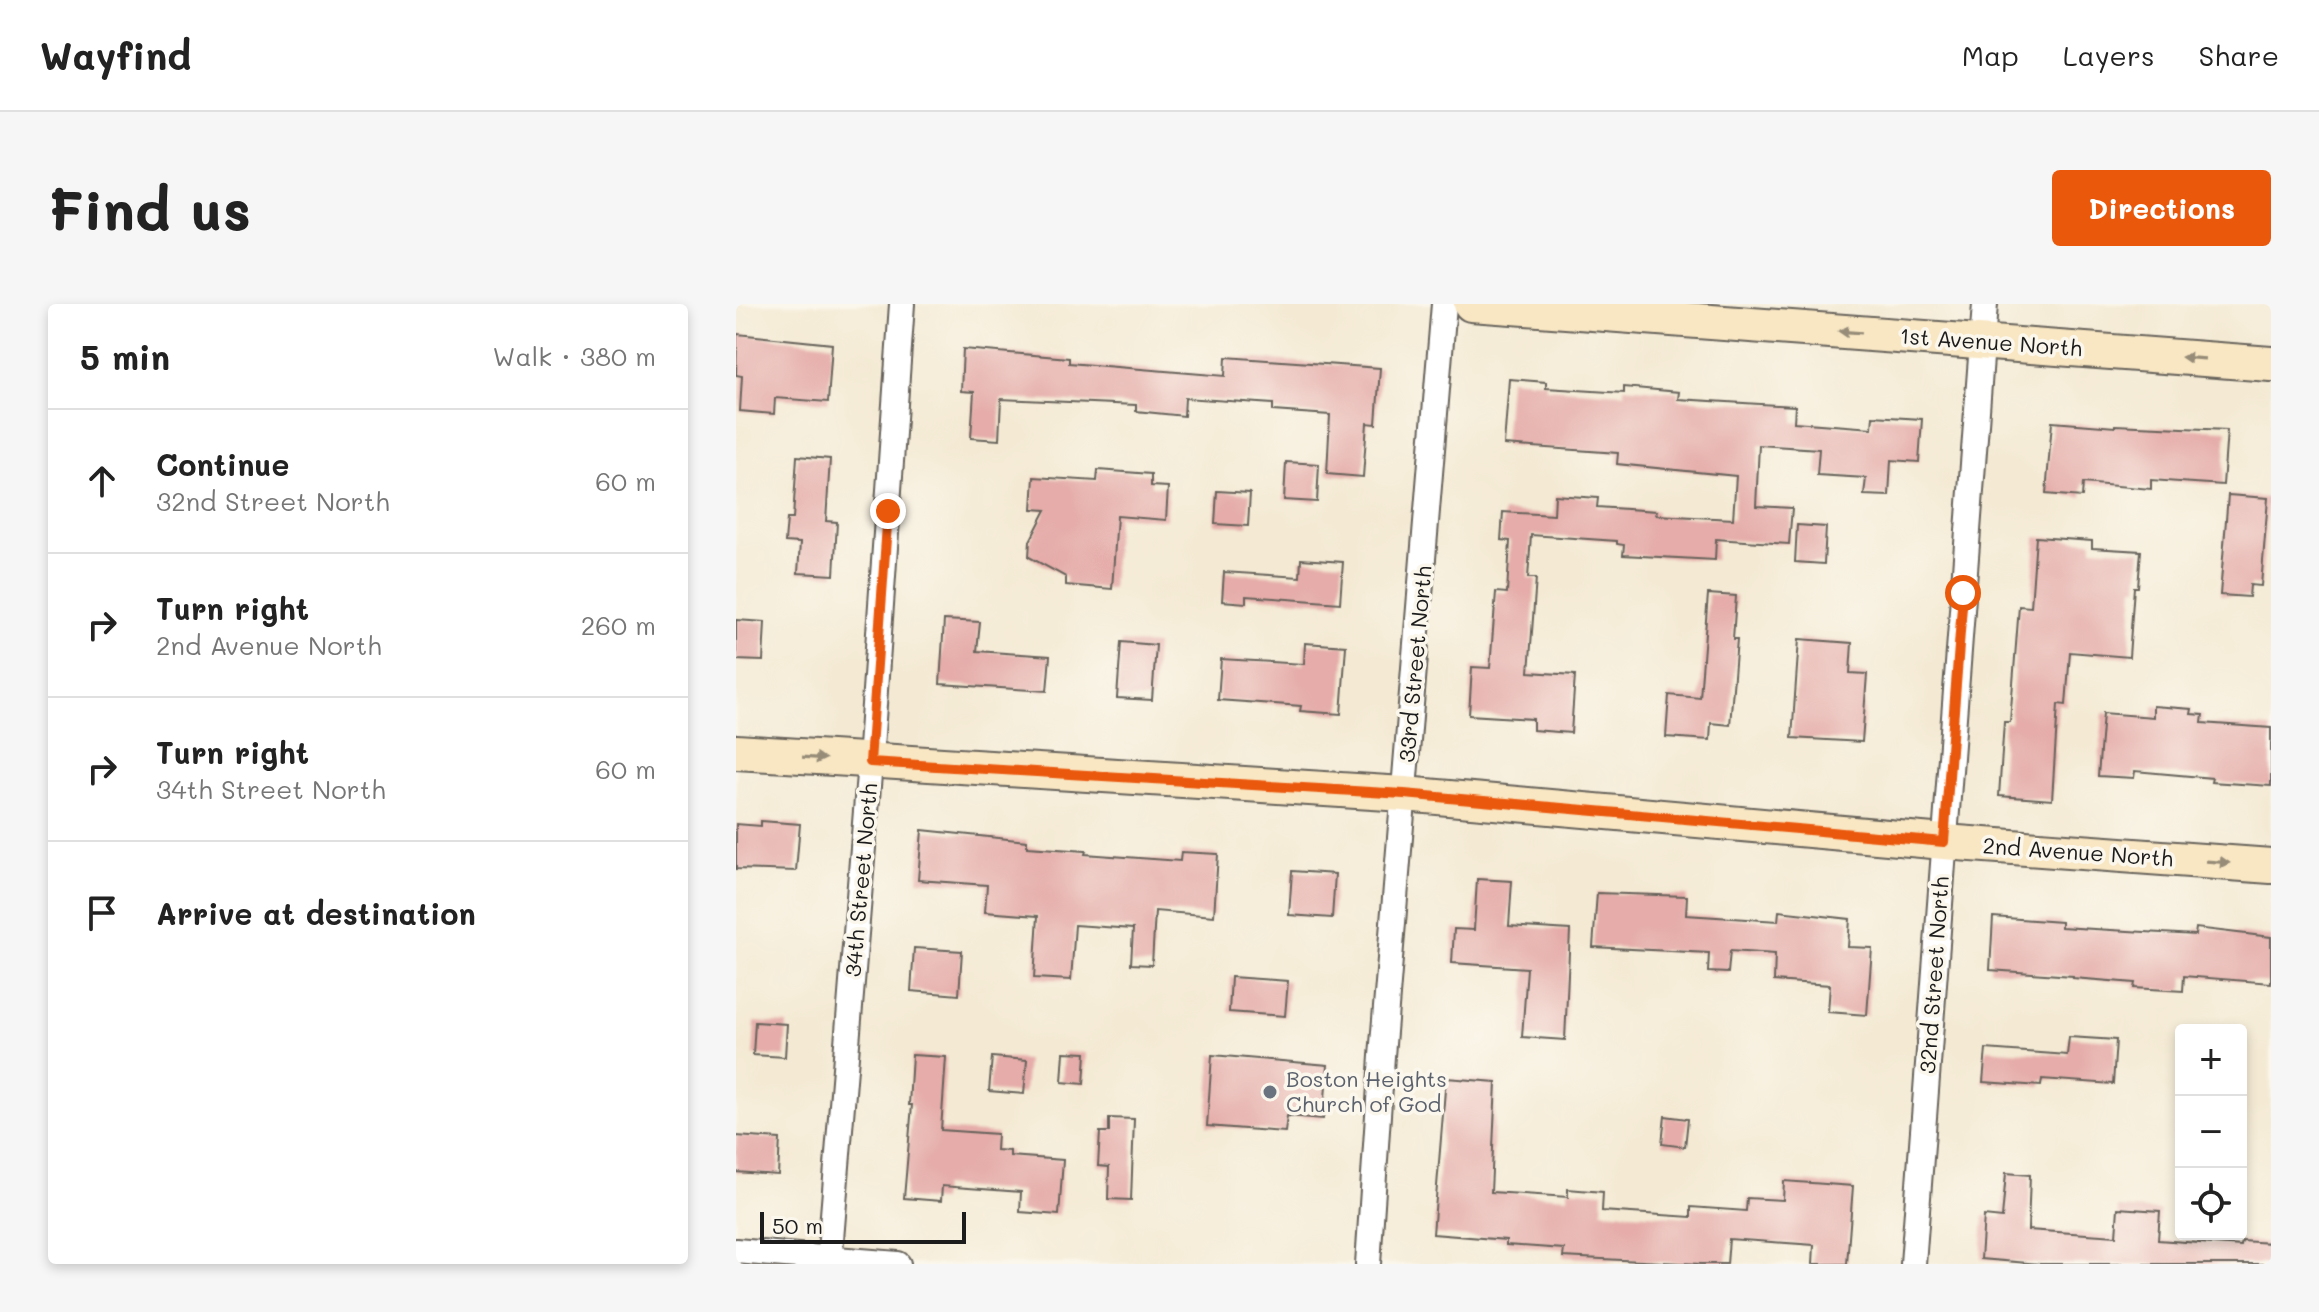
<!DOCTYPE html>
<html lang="en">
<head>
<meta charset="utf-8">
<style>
	:root { --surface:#fff; --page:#f6f6f6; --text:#222; --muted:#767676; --line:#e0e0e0; --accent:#ea580c }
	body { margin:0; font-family:Mali,sans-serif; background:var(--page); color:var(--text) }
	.controls { position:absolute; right:24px; bottom:24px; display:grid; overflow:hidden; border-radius:8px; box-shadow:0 4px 12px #0003 }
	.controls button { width:72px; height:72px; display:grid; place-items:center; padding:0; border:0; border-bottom:2px solid var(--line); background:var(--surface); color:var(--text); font:40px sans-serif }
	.scale { position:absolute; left:24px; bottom:20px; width:206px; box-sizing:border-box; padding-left:8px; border:4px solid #1c1c1c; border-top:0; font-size:22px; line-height:28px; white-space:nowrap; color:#1c1c1c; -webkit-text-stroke:6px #fbf7ec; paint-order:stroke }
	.stop { position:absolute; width:24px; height:24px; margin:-18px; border:6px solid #ea580c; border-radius:50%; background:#fff }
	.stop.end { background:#ea580c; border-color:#fff; box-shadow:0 2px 8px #0008 }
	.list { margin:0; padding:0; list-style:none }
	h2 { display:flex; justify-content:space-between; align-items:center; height:104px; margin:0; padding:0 32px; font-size:34px }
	h2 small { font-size:26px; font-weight:400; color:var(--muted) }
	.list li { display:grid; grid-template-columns:52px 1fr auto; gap:24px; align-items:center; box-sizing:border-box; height:144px; padding:0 32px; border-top:2px solid var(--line) }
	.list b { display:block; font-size:30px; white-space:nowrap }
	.list p { margin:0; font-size:26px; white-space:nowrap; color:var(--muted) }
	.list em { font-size:26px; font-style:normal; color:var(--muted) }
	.icon { flex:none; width:44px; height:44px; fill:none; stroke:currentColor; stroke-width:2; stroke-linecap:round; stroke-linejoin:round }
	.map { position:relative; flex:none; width:1535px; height:960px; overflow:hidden; border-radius:8px }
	header { display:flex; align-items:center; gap:48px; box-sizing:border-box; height:112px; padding:0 40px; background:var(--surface); border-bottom:2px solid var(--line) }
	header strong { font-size:38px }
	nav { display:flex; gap:44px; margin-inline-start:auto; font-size:28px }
	.intro { display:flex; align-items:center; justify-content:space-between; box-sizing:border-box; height:192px; padding:0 48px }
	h1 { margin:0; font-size:56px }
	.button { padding:20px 36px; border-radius:8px; background:var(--accent); color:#fff; font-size:28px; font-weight:700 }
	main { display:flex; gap:48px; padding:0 48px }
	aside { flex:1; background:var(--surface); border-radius:8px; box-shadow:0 4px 12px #0003 }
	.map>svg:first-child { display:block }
</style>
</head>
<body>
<header>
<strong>Wayfind</strong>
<nav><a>Map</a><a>Layers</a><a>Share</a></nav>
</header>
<div class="intro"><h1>Find us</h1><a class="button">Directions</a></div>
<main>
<aside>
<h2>5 min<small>Walk · 380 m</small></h2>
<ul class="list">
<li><svg class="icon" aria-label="ahead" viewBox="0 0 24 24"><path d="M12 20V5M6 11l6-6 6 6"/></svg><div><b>Continue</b><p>32nd Street North</p></div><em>60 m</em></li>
<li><svg class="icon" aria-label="right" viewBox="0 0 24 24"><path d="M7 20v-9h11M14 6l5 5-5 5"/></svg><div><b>Turn right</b><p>2nd Avenue North</p></div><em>260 m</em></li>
<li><svg class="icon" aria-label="right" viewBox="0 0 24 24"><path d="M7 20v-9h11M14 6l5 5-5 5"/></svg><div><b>Turn right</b><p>34th Street North</p></div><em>60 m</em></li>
<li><svg class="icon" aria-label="arrive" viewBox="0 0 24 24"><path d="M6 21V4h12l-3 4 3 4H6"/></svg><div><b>Arrive at destination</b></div></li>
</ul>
</aside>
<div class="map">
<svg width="1535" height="960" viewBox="0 0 1535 960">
	<rect width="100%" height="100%" fill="#fbf7ec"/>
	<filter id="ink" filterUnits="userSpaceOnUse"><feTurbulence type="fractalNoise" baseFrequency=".0125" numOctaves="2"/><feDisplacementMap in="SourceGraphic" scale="16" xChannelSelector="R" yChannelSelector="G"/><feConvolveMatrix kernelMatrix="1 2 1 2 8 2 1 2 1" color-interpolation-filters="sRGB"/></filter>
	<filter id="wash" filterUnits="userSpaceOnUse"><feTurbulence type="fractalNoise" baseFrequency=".006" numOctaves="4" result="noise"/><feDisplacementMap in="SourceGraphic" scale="32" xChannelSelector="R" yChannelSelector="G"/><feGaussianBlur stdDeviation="1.8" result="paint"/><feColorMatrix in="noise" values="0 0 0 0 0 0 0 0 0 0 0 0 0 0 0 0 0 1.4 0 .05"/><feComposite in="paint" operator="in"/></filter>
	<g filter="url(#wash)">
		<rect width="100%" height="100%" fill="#f4ead4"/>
		<g id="blocks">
			<g fill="#e5aca9">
				<path d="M1,30l95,10 -4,58 -53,-4 -1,16 -34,-3 2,-35 -6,-1z"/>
				<path d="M227,45l106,9v5l156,13 1,-19 154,11 -4,56 -9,-1 -4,54 -36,-3 3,-59 -57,-4v-7l-88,-6 -1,18 -48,-5v-6l-135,-6 -2,41 -28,-2 3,-46 -13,-1z"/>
				<path d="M773,75l37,3v6l78,5v-6l55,5 -1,7 117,7 -1,16 78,6 1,-12 49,3 -3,43 -28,-2 -2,36 -25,-1 2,-17 -49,-3 2,-26 -60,-4 -3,61 36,2 -3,36 -73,-5 -1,21 -92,-5 1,-10 -7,-1v-3l-86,-6 -3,43h8l-7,94 46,3 -4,58 -38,-3v-11l-64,-4 3,-48 18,1 6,-76 11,1 3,-52 -9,-1 2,-28 51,3 1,-20 43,3 -1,9 60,4 -1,4 77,4 3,-43 -119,-12 1,-11 -114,-8z"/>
				<path d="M1316,118l63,5v-2l112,5 -4,55 -72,-5v9l-68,-6 -1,14 -36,-3z"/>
				<path d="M61,152l33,3 -4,62 11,1 -3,53 -36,-2 2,-30 -15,-1 2,-23h6z"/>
				<path d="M550,158l33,2 -2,38 -33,-2z"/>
				<path d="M362,166l53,4v12l17,1 -2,33 -49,-4 -5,73 -46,-4v-8l-37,-20 1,-16 16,-31 -14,-1 2,-32 63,4z"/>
				<path d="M481,187l33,2 -2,33 -33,-2z"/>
				<path d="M1492,191l40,3 -7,88 -11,-1 -1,12 -29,-2z"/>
				<path d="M1061,221l29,2 -2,37 -29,-2z"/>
				<path d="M1300,233l56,4v7l49,3 -3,36h-4l-5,70 -59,-5 -4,53 -8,-1 -6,96 -53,-4 5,-74h6l9,-116 12,1z"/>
				<path d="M565,255l42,3 -3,41 -94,-7v7l-24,-2 2,-29 76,5z"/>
				<path d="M972,290l28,2 -3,43h4l-7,86 -19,-2 -1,17 -44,-3 3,-42 31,3z"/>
				<path d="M0,316l29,2 -2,39 -27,-1z"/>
				<path d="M208,316l36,2 -3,29 73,5 -3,35 -107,-7z"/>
				<path d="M1063,335l53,4 -2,30 17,1 -5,68 -70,-4z"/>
				<path d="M385,338l35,3 -4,55 -35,-2z"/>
				<path d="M569,339l41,3 -5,68 -41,-3 1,-5 -83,-6 3,-41 83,5z"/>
				<path d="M1417,402l39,3 -1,5 12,1 -1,8 69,5v58l-60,-4 1,-4 -77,-7 -1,7 -36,-2 5,-63 50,4z"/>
				<path d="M25,517l39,3 -4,47 -60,-2v-45l25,2z"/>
				<path d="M186,526l105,11v6l59,4 -1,3 95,7 1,-9 37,2 -4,62 -59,-5 -3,54 -21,-1 2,-35 -58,-4 -4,55 -37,-2 4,-62 -53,-4 2,-27 -69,-5z"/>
				<path d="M556,567l43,3 -3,44 -43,-3z"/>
				<path d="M741,575l35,2 -3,45 61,4 -5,110 -43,-3 5,-69 -75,-5 2,-34 20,1z"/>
				<path d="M861,589l90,3 -1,19 92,6 1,-10 71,8 -2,28 24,1 -5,67 -39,-3 2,-27 -56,-4 1,-27 -45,-3 -2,22 -20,-1 1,-19 -116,-6z"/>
				<path d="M1257,613l68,5v5l134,8 1,-7 75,9v46l-87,-7 -1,15 -49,-3 1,-5 -62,-5v-2l-83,-6z"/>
				<path d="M178,644l48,3 -3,44 -48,-4z"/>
				<path d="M495,673l57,4 -3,35 -56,-4z"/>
				<path d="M19,718l32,2 -2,33 -32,-2z"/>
				<path d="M1333,733l47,3 -3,44 -71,-5 -1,7 -58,-4 3,-33 81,6z"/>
				<path d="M328,748l22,1 -2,31 -22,-2z"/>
				<path d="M176,751l34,2 -5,73 56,4 -1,16 14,1v5l53,4 -4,55 -39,-3 1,-20 -79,-6 -1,15 -37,-3 8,-93h-3z"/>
				<path d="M476,751l116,10 -5,54 -36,-3 -2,16 -78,-6z"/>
				<path d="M256,753l35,3 -3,34 -35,-3z"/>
				<path d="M710,774l50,4 -5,110 77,5v-8l35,3 -1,19 89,6v-10l55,4 1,-13 36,2 1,-19 69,5 -6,78h-34l1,-19 -85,-6 -2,25h-26l-138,-7 1,-8 -58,-4v-5l-73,-6z"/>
				<path d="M929,812l23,3 -3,28 -23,-3z"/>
				<path d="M373,814l25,1 -3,81 -23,-1 1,-32 -11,-1 2,-34h9z"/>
				<path d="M0,832l44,3 -2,36 -42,-3z"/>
				<path d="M1270,869l24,2 -2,55 88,6 2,-28 42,3 -2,29 83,6 1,-5 29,2v21h-231l-59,-5 3,-43 18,2z"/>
			</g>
		</g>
	</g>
	<g filter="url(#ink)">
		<use href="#blocks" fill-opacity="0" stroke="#68645c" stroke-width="2"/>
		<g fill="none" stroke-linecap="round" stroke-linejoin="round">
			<g stroke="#68645c" stroke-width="28">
				<g id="minor">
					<path d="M0,947l162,13"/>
					<path d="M93,960l41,-502 32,-458"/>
					<path d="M632,960l14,-208 62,-752"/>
					<path d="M1177,960l72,-960"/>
				</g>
			</g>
			<g stroke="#68645c" stroke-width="38">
				<g id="secondary">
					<path d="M735,0l800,60"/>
					<path d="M0,448l668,42 540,48 327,24"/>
				</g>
			</g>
			<use href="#minor" stroke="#fff" stroke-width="24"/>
			<use href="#secondary" stroke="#f9e7c3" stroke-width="34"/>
		</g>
		<defs><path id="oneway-solid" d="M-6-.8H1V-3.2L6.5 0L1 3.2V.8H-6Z" transform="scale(2)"/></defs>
		<g fill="#968c78">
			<use href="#oneway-solid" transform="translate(1114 28) rotate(-176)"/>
			<use href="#oneway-solid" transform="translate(1457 54) rotate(-176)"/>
			<use href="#oneway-solid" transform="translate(78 454) rotate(4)"/>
			<use href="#oneway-solid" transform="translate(1482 558) rotate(4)"/>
		</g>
	</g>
	<g fill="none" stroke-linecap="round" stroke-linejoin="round" filter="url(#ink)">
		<path stroke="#ea580c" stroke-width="10" d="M152,207l-18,251 534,32 540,48 19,-249"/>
	</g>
	<circle fill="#6b7280" stroke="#fbf7ec" stroke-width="3" cx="534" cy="788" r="8"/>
	<g text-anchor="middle" stroke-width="7" stroke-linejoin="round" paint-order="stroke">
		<g font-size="22" fill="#1c1c1c" stroke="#fbf7ec">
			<text transform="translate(1255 38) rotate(4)" y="8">1st Avenue North</text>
			<text transform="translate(679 360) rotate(-85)" y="8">33rd Street North</text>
			<text transform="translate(1342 548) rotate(4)" y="8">2nd Avenue North</text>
			<text transform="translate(125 576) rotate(-85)" y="8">34th Street North</text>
			<text transform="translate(1198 671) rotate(-86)" y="8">32nd Street North</text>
		</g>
		<g font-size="22" fill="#5b616d" stroke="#fbf7ec" text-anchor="start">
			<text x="550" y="783">Boston Heights<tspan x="550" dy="25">Church of God</tspan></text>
		</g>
	</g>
</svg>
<div class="controls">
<button>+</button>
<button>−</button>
<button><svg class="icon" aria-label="locate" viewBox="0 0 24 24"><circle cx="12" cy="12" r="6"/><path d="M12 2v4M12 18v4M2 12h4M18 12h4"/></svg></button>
</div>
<div class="scale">50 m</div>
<div class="stop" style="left:1227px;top:289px"></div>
<div class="stop end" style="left:152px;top:207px"></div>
</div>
</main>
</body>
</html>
